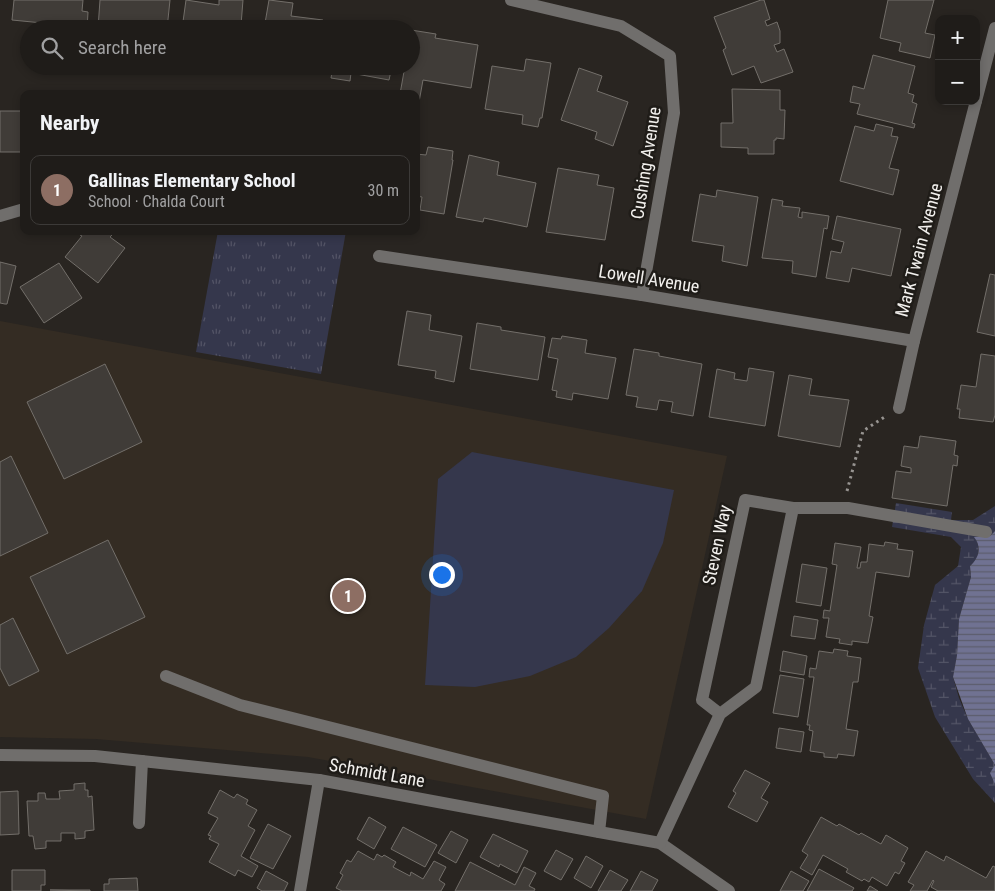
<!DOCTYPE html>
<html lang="en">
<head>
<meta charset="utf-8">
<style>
	:root { --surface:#1f1c19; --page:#2c2926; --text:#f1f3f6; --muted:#a1a1a2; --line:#3c3a38; --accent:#db2777 }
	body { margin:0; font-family:"Roboto Condensed",sans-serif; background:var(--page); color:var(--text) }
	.controls { position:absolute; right:15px; top:15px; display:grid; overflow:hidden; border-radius:10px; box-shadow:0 2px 8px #0003 }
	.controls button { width:45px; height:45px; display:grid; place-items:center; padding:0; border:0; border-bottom:1px solid var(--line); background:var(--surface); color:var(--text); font:25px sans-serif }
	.you { position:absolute; left:441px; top:574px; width:18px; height:18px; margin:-12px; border:4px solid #fff; border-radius:50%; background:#1a73e8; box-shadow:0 0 0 8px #1a73e833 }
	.badge { display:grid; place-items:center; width:32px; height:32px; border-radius:50%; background:var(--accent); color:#fff; font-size:16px; font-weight:700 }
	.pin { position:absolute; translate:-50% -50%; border:2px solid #fff; box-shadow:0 1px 5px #0006 }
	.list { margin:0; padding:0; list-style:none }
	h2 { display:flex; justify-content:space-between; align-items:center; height:65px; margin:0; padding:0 20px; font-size:21px }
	h2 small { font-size:16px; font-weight:400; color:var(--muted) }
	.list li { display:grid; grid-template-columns:32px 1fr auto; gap:15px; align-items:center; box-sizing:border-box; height:70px; margin:0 10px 10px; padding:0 10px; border:1px solid var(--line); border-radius:10px }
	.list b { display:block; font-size:19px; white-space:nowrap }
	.list p { margin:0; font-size:16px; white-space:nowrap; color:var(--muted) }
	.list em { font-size:16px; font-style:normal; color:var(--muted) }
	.icon { flex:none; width:28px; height:28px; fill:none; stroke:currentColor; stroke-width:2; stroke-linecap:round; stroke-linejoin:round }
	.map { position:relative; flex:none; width:995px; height:891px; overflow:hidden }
	.search { position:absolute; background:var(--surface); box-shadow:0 2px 8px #0003; left:20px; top:20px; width:400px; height:55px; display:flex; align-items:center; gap:12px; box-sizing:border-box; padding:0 18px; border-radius:28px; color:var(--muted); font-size:19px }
	.panel { position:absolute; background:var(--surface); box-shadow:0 2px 8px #0003; left:20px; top:90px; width:400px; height:145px; border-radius:10px }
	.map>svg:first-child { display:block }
</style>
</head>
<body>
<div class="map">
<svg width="995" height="891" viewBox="0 0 995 891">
	<defs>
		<pattern id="wetland-marsh" width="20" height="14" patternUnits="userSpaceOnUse" patternTransform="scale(1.25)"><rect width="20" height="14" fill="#35374c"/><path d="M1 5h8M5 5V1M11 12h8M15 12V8" fill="none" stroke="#535466"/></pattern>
		<pattern id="park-tufts" width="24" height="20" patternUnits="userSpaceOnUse" patternTransform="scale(1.25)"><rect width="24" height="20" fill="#35374c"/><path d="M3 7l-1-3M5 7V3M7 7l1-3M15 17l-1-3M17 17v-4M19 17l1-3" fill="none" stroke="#535466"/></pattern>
		<pattern id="water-rules" width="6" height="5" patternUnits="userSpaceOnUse" patternTransform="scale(1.25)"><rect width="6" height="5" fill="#707292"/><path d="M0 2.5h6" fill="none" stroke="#5c5d6c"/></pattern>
	</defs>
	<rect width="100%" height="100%" fill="#292521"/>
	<path fill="#342c23" d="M0,321l727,135 -81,363 -338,-62 -212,-18 -96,-2z"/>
	<path fill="#35374c" d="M472,452l202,38 -11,53 -21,48 -33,37 -33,29 -46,19 -55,11 -50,-2 13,-206z"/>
	<path fill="url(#wetland-marsh)" d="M896,503l56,9 -1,8h22l22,-14v25l-5,5 -15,1c6,11 4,21 -5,29l1,11 -12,42 -2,36 -4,22 6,21 9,21 27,46v38l-22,-24 -38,-62 -17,-49 6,-43 11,-40 23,-19 3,-19 -10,-10 -59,-10z"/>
	<path fill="url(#park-tufts)" d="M218,231h128l-25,143 -125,-22z"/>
	<path fill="url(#water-rules)" d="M995,531v253l-5,-11 5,-8 -27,-46 -15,-42 4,-22 2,-36 12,-42 -1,-11c9,-8 12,-19 4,-29l16,-1z"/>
	<g fill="#403c38" stroke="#736f6a">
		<path d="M14,0h69l-1,11 6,1 -1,17h-24v-4l-51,-5z"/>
		<path d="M100,0h70l-3,29 -69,-1z"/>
		<path d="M186,0l33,5v-5h24l-2,25 2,1 -1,3h-60z"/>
		<path d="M269,0l24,3 -2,13 32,4 -1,9h-58z"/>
		<path d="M761,0h3l6,19 -5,2 2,5 10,-4 3,9v12l-6,2 3,7 7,-3 9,23 -32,11 -7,-17 -22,9 -9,-25 3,-2 -12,-31z"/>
		<path d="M888,0h46l-9,33 10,2 -5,23 -31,-7 2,-8 -21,-5z"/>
		<path d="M375,23l24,4 -1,2h-24z"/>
		<path d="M411,30l25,4 -1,4 43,7 -7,43 -48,-8 -4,22 -3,-1v-7h-16l5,-28h6z"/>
		<path d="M873,55l42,11 -7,27 6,2 -2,7 5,2 -5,19 3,1 -1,4 -57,-14 3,-10 -10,-2 3,-16 11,3z"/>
		<path d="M526,59l25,4 -9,55h-2l-2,9 -16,-3 1,-9 -38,-6 7,-43 32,5z"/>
		<path d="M333,66h59l-3,14 -38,-7 -1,8 -19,-3z"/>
		<path d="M579,68l23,8 -5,15 31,11 -15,44 -18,-7 2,-7 -36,-12z"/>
		<path d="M732,89l48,1v20h5l-1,29 -8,-1v2h-2v14h-26v-6l-27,-1v-24h12z"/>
		<rect x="0" y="111" width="24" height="41"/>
		<path d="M876,124l17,4 -2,8 7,1 -9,31 10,2 -6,25 -53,-14 15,-55 19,5z"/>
		<path d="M428,147l25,4 -1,9h1l-9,54 -24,-4 2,-13 -6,-1v-42l10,1z"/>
		<path d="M469,155l30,7 -2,13 39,8 -9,44 -43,-9 -1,4 -27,-5z"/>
		<path d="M558,168l41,7 -2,10 17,3 -9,52 -59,-8z"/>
		<path d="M717,190l41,7 -11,69 -25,-5 2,-15 -32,-5 8,-47 16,3z"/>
		<path d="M772,199l11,2 -1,5 18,2 -2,9 4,1v-6l27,4 -2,13 -3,-1 -8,49 -24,-4 1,-12 -31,-3z"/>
		<path d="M837,216l64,13 -10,47 -39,-8 -3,14 -23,-4 5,-27 10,2 3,-11 -12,-3z"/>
		<path d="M82,231h25l5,4 -2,2 15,11 -27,35 -33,-26 17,-21 -2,-1z"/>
		<path d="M0,262l16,4 -9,38h-2l-5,-1z"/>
		<path d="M59,263l23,35 -38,25 -24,-36z"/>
		<path d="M990,274l5,1v61l-18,-4z"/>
		<path d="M407,311l24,4 -2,15 33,6 -8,46 -19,-4 1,-7 -38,-6z"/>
		<path d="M477,323l24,4v3l44,7 -7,43 -68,-11z"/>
		<path d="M562,336l25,4 -2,13 31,5 -8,41 -35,-6 -1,7 -16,-3 1,-6 -5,-1 6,-31 -10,-2 4,-19 9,1z"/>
		<path d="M634,349l25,4v3l43,8 -9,52 -22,-4 2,-10 -14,-2 -2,10 -21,-3 2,-10 -12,-2z"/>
		<path d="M981,354l14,2v59l-2,7 -34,-4 1,-9h-3l4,-24 15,2z"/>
		<path d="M105,364l37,78 -78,37 -37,-77z"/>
		<path d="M749,368l25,4 -9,54 -56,-9 8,-48 18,4 -1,6 13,2z"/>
		<path d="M789,375l23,4 -3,16 40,5 -9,47 -62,-11z"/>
		<path d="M920,436l36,5 -2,14 4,1 -1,10 -4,-1 -6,41 -55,-8 4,-27 15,2v-5l-10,-2 3,-20 14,2z"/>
		<path d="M11,456l37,77 -48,23v-94z"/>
		<path d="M108,540l37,77 -78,37 -37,-77z"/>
		<path d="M885,542l13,2 -1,5 16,2 -4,26 -33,-5 -7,44 4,1 -5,26 -16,-2v4l-13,-2 1,-4 -14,-2 3,-19h-6l1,-8 6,1 7,-46 -5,-1 3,-21 26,4 -4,21h3l1,-6h6l2,-18 15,2z"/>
		<path d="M802,564l25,4 -6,38 -25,-4z"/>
		<path d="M794,616l24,4 -3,19 -24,-3z"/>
		<path d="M13,618l26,53 -30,15 -9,-18v-43z"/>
		<path d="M834,649l14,2 -1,5 14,2 -3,24h-5l-7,47 12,2 -4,25 -16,-2 -1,4 -13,-1v-4l-14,-2 3,-20 -4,-1 1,-5h-3l7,-48h-5l1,-9 6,1 3,-18 14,2z"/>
		<path d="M783,651l24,5 -3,19 -24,-4z"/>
		<path d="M780,675l24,4 -6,38 -25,-4z"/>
		<path d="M779,728l25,4 -3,20 -25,-4z"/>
		<path d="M745,770l25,13 -9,15 7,4 -11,20 -29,-15 8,-14 -3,-2z"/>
		<path d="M85,783v7h3v7l4,-1 2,34 -9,1v7l-10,1v-6h-14v8h-15v7l-11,1 -2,-13h-4l-2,-35h11v-8h7l1,6h14l-1,-8 15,-1v-6z"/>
		<path d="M220,790l14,8 3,-4 11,6 -2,4 11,6 -9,16 7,4 -14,26 17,10 -6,11 -14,-7 -3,6 -26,-14 10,-18 -10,-5 2,-3 -3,-1 10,-17 -10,-5z"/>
		<path d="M18,791l1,43 -19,1v-43z"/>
		<path d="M369,817l17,10 -12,22 -17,-10z"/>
		<path d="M821,817l16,9 2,-2 20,11 2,-2 20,11 5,-9 22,13 -7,13 4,2 -6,11 -4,-2 -8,14 -15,-9 -3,5 -5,-3 -2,2 -16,-9 2,-3 -25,-14 -11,20 -12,-7 8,-13 -6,-4z"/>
		<path d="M268,824l23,12 -18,33 -23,-11z"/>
		<path d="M403,827l34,18 -12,22 -34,-18z"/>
		<path d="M451,831l17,9 -12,23 -18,-10z"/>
		<path d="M493,834l35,17 -11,22 -17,-9 -1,3 -19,-10z"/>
		<path d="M556,850l17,9 -12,21 -17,-9z"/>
		<path d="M358,851l16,9 3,-6 5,3 2,-2 12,7 -3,5 17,9 1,-4 12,7 11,-18 12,6 -7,13 6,4 -4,7h-99l-6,-3 7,-13 -3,-2 7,-13 4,2z"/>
		<path d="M926,851l18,10 2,-5 40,22 7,-12 2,1v24h-57l-7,-4 3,-6 -1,-1 -6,11h-17l4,-6 -6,-3z"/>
		<path d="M586,856l17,10 -12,22 -17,-10z"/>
		<path d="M470,862l45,23 9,-18 12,6 -7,13 6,3 -1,2h-79z"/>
		<path d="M819,869l35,19 -2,3h-45z"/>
		<path d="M12,870h33v15h-4v6h-29z"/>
		<path d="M610,870l18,10 -7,11h-23z"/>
		<path d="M266,871l22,12 -4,8h-22l-5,-3z"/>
		<path d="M641,871l17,9 -6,11h-22z"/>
		<path d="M791,871l18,10 -6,10h-23z"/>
		<path d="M137,878l1,13h-34v-7h5v-5z"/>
		<path d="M870,886l8,5h-11z"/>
		<path d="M50,890h40v1z"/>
	</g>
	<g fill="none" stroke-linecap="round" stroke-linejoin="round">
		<path stroke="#979491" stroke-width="3" stroke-dasharray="2.5 4" stroke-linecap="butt" d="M847,491l16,-60 23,-15"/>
		<g stroke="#706e6c" stroke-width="12">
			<path d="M511,0l110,26 49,30 4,57 -32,182"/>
			<path d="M976,101l19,-73"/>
			<path d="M0,216l24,-7"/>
			<path d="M379,256l263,39 272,46"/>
			<path d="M899,408l15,-67 62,-240"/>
			<path d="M793,508h55l138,24"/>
			<path d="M166,676l74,29 363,91 -4,36"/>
			<path d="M0,755l95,1 224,24 280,52 61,11 69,48"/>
			<path d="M139,823l3,-62"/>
			<path d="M660,843l60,-129 36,-27 37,-179 -48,-8 -43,200 18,14"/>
			<path d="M300,891l19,-111"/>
		</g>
	</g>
	<g text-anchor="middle" stroke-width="5" stroke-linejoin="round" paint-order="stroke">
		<g font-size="18" fill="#f2f0ed" stroke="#1f1c18">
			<text transform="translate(646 163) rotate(-81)" y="6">Cushing Avenue</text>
			<text transform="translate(919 250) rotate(-75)" y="6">Mark Twain Avenue</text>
			<text transform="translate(649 279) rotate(9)" y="6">Lowell Avenue</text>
			<text transform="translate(717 545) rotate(-78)" y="6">Steven Way</text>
			<text transform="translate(377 773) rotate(10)" y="6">Schmidt Lane</text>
		</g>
	</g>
</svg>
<div class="controls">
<button>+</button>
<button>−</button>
</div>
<div class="you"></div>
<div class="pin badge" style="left:348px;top:596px;background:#8d6e63">1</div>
<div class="search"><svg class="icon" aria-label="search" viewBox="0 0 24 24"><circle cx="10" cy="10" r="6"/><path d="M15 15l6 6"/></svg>Search here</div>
<section class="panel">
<h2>Nearby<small></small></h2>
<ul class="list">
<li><span class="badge" style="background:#8d6e63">1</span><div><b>Gallinas Elementary School</b><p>School · Chalda Court</p></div><em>30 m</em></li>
</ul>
</section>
</div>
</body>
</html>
